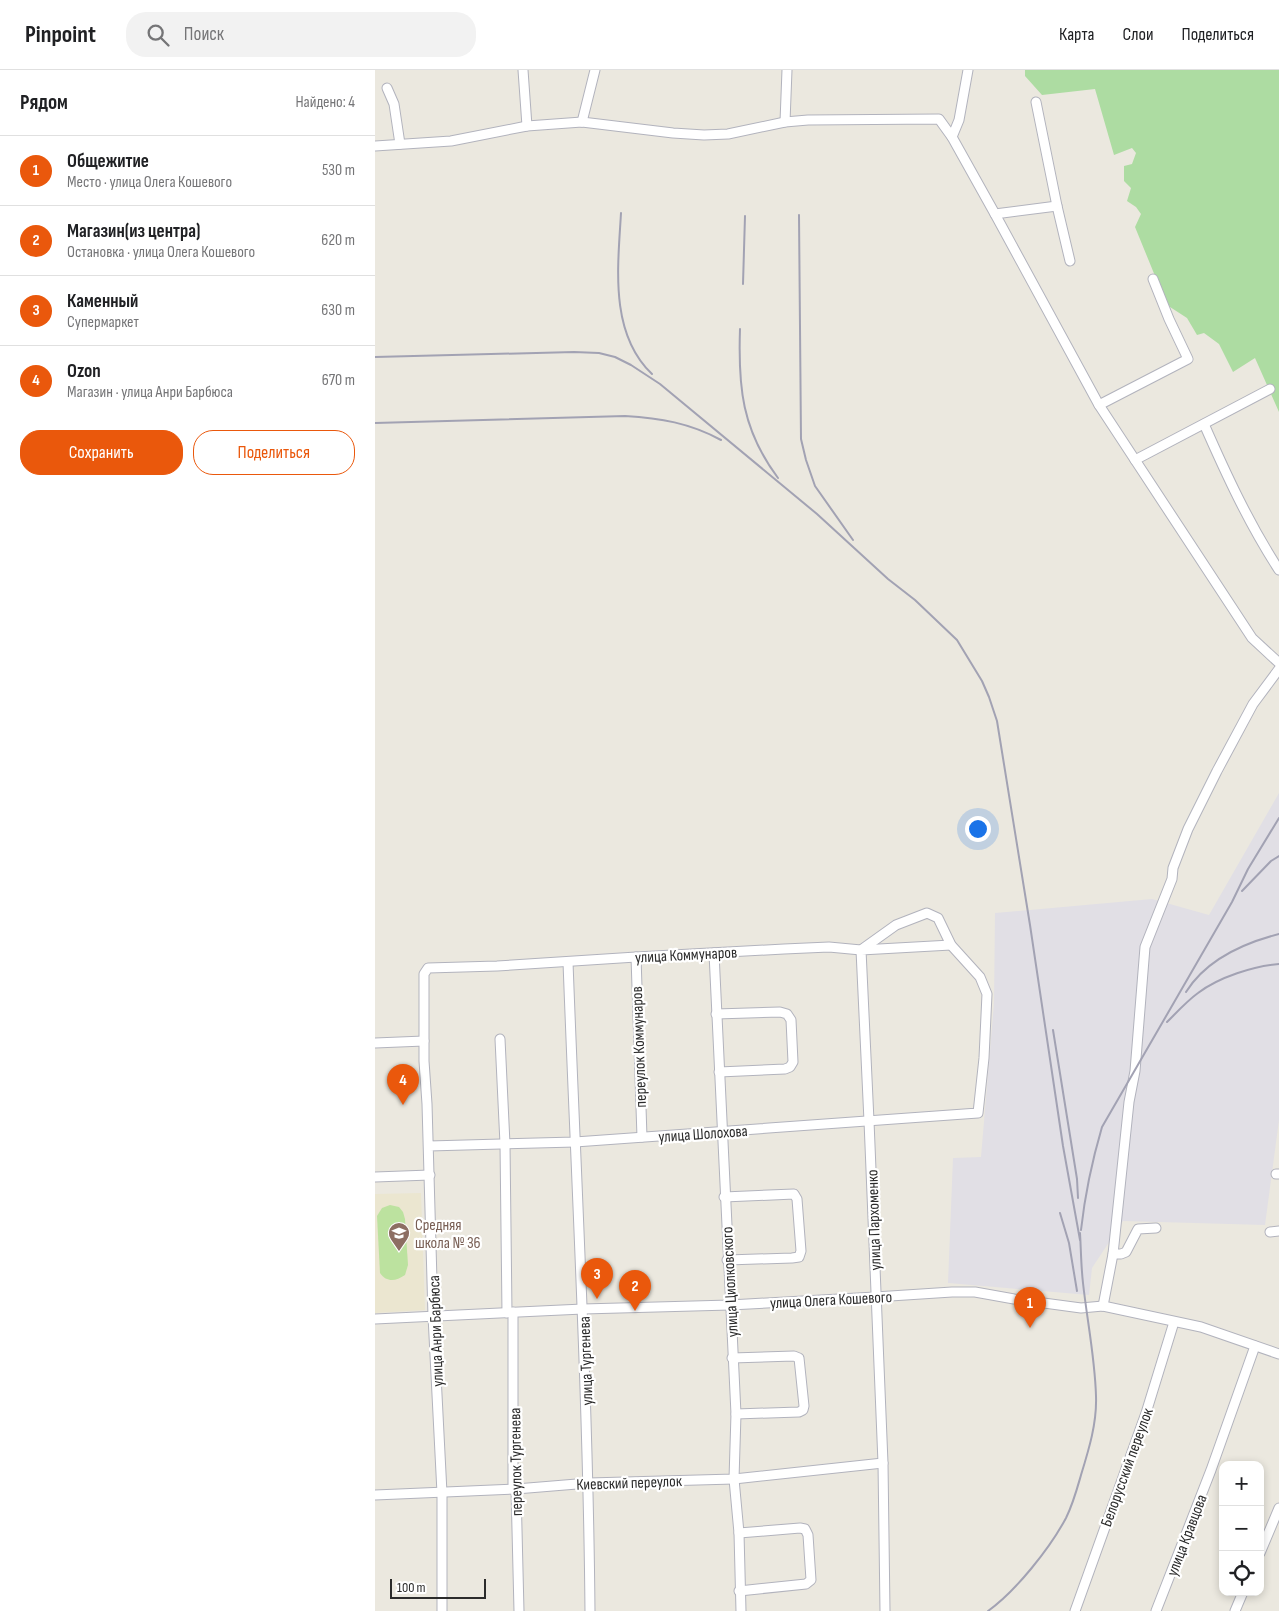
<!DOCTYPE html>
<html lang="ru">
<head>
<meta charset="utf-8">
<style>
	:root { --surface:#fff; --page:#f2f2f2; --text:#202124; --muted:#757577; --line:#e0e0e0; --accent:#ea580c }
	body { margin:0; font-family:"Sofia Sans Condensed",sans-serif; background:var(--page); color:var(--text) }
	.controls { position:absolute; right:15px; bottom:15px; display:grid; overflow:hidden; border-radius:10px; box-shadow:0 2px 8px #0003 }
	.controls button { width:45px; height:45px; display:grid; place-items:center; padding:0; border:0; border-bottom:1px solid var(--line); background:var(--surface); color:var(--text); font:25px sans-serif }
	.scale { position:absolute; left:15px; bottom:12px; width:96px; box-sizing:border-box; padding-left:5px; border:2px solid #2b2b2b; border-top:0; font-size:14px; line-height:18px; white-space:nowrap; color:#2b2b2b; -webkit-text-stroke:4px #fff; paint-order:stroke }
	.you { position:absolute; left:602px; top:758px; width:18px; height:18px; margin:-12px; border:4px solid #fff; border-radius:50%; background:#1a73e8; box-shadow:0 0 0 8px #1a73e833 }
	.badge { display:grid; place-items:center; width:32px; height:32px; border-radius:50%; background:var(--accent); color:#fff; font-size:16px; font-weight:700 }
	.pin { position:absolute; translate:-50% -41px; filter:drop-shadow(0 1px 2px #0008) }
	.pin::after { content:''; position:absolute; top:26px; width:18px; height:15px; background:inherit; clip-path:polygon(0 0,100% 0,50% 100%) }
	.list { margin:0; padding:0; list-style:none }
	h2 { display:flex; justify-content:space-between; align-items:center; height:65px; margin:0; padding:0 20px; font-size:21px }
	h2 small { font-size:16px; font-weight:400; color:var(--muted) }
	.list li { display:grid; grid-template-columns:32px 1fr auto; gap:15px; align-items:center; box-sizing:border-box; height:70px; padding:0 20px; border-top:1px solid var(--line) }
	.list b { display:block; font-size:19px; white-space:nowrap }
	.list p { margin:0; font-size:16px; white-space:nowrap; color:var(--muted) }
	.list em { font-size:16px; font-style:normal; color:var(--muted) }
	.actions { display:flex; gap:10px; padding:15px 20px }
	.actions a { flex:1; padding:11px 0; border:1px solid var(--accent); border-radius:20px; text-align:center; font-size:18px; color:var(--accent) }
	.actions .main { background:var(--accent); color:#fff }
	.icon { flex:none; width:28px; height:28px; fill:none; stroke:currentColor; stroke-width:2; stroke-linecap:round; stroke-linejoin:round }
	.map { position:relative; flex:none; width:904px; height:1541px; overflow:hidden }
	header { display:flex; align-items:center; gap:30px; box-sizing:border-box; height:70px; padding:0 25px; background:var(--surface); border-bottom:1px solid var(--line) }
	header strong { font-size:24px }
	nav { display:flex; gap:28px; margin-inline-start:auto; font-size:18px }
	.search { width:350px; height:45px; background:var(--page); display:flex; align-items:center; gap:12px; box-sizing:border-box; padding:0 18px; border-radius:20px; color:var(--muted); font-size:19px }
	main { display:flex }
	aside { flex:1; background:var(--surface) }
	.map>svg:first-child { display:block }
</style>
</head>
<body>
<header>
<strong>Pinpoint</strong>
<div class="search"><svg class="icon" aria-label="search" viewBox="0 0 24 24"><circle cx="10" cy="10" r="6"/><path d="M15 15l6 6"/></svg>Поиск</div>
<nav><a>Карта</a><a>Слои</a><a>Поделиться</a></nav>
</header>
<main>
<aside>
<h2>Рядом<small>Найдено: 4</small></h2>
<ul class="list">
<li><span class="badge">1</span><div><b>Общежитие</b><p>Место · улица Олега Кошевого</p></div><em>530 m</em></li>
<li><span class="badge">2</span><div><b>Магазин(из центра)</b><p>Остановка · улица Олега Кошевого</p></div><em>620 m</em></li>
<li><span class="badge">3</span><div><b>Каменный</b><p>Супермаркет</p></div><em>630 m</em></li>
<li><span class="badge">4</span><div><b>Ozon</b><p>Магазин · улица Анри Барбюса</p></div><em>670 m</em></li>
</ul>
<div class="actions"><a class="main">Сохранить</a><a>Поделиться</a></div>
</aside>
<div class="map">
<svg width="904" height="1541" viewBox="0 0 904 1541">
	<rect width="100%" height="100%" fill="#ebe8df"/>
	<path fill="#e1dfe5" d="M904,723v327l-14,105 -142,-4 -31,47 -3,27 -141,-12 5,-125 28,-1 13,-154 1,-90 157,-14 57,16z"/>
	<path fill="#ebe6d0" d="M46,1123l4,117 -50,3v-119z"/>
	<path fill="#addca2" d="M650,0h254v342l-24,-54 -22,14 -14,-28 -15,-11 -7,2 -10,-17 -17,-11 -8,-14 -27,-66 6,-13 -5,-7 -9,-6 4,-13 -7,-7v-15l8,-2 4,-11 -4,-5 -18,7 -19,-66 -53,6 -17,-19z"/>
	<path fill="#bce29f" d="M15,1135l9,2 4,5 2,7 3,46 -3,10c-9,6 -18,8 -25,-2l-3,-57 5,-8z"/>
	<g fill="none" stroke-linecap="round" stroke-linejoin="round">
		<g stroke="#b2b3bd" stroke-width="11">
			<g id="minor">
				<path d="M148,0l4,56"/>
				<path d="M12,18l7,16 6,40"/>
				<path d="M661,32l21,104 13,55"/>
				<path d="M207,52l13,-52"/>
				<path d="M410,52l2,-52"/>
				<path d="M577,67l7,-17 9,-50"/>
				<path d="M0,76l76,-5 76,-15 55,-4 91,11 31,2 24,-1 57,-12 23,-2 131,-1 13,18 43,77 104,191 153,233 27,25"/>
				<path d="M620,144l62,-8"/>
				<path d="M724,335l89,-46 -19,-40 -16,-40"/>
				<path d="M829,354c22,50 45,100 75,146"/>
				<path d="M760,390l135,-71"/>
				<path d="M339,883l22,461 -2,65 5,54 2,78"/>
				<path d="M261,887l6,180"/>
				<path d="M193,892c8,216 20,432 22,649"/>
				<path d="M341,944l64,-2 7,2 4,6 2,42 -3,5 -5,2 -66,3"/>
				<path d="M125,969l5,105 2,169"/>
				<path d="M0,973l49,-2"/>
				<path d="M54,1076l146,-4 403,-29 6,-55 3,-64 -7,-17 -29,-32 -13,-27 -11,-5 -31,12 -35,25 -32,-3 -45,2 -148,8 -139,9 -69,2 -4,6v87l3,43 6,212 9,177v118"/>
				<path d="M901,1104h3"/>
				<path d="M0,1107l55,-2"/>
				<path d="M349,1127l70,-3 3,5 4,52 -2,6 -7,1 -65,2"/>
				<path d="M895,1162l9,-1"/>
				<path d="M738,1184h8l5,-2 12,-23 18,-1"/>
				<path d="M728,1236l10,-52 16,-152 6,-31 10,-124 27,-68 1,-11 15,-39 29,-58 36,-67 26,-35"/>
				<path d="M138,1242v172l3,5 3,122"/>
				<path d="M0,1249l208,-10 147,-4 145,-8 77,-5h23l39,7 67,9 22,-2 98,21 78,27"/>
				<path d="M357,1288l62,-2 5,2 5,48 -1,4 -4,2 -63,2"/>
				<path d="M0,1425l141,-6 73,-6 145,-4 149,-16"/>
				<path d="M364,1463l61,-5 5,1 3,6 3,45 -5,4 -67,7"/>
				<path d="M885,1483l19,-45"/>
				<path d="M510,1541l-2,-148 -14,-342 -8,-171 90,-5"/>
				<path d="M700,1541l71,-198 28,-91"/>
				<path d="M781,1541l55,-141 44,-124"/>
				<path d="M860,1541l8,-19"/>
			</g>
		</g>
		<use href="#minor" stroke="#fff" stroke-width="9"/>
		<g stroke="#a2a2b3" stroke-width="2">
			<path d="M246,143c-3,53 -12,120 31,161"/>
			<path d="M424,145l2,224 5,21 9,26 38,54"/>
			<path d="M368,214l2,-68"/>
			<path d="M365,259c-2,58 2,101 38,149"/>
			<path d="M0,287l199,-5 25,1 16,4 16,8 29,19 157,130 71,65 27,21 42,40 25,41 7,16 8,24 33,204 33,221 17,94"/>
			<path d="M0,353l250,-7c35,2 65,7 96,24"/>
			<path d="M867,821l29,-30 8,-5"/>
			<path d="M811,922c20,-32 58,-49 93,-58"/>
			<path d="M792,952c10,-10 20,-21 31,-29 21,-16 56,-27 81,-29"/>
			<path d="M678,960l24,149 1,19"/>
			<path d="M685,1143l9,30 8,48"/>
			<path d="M706,1160c4,-36 11,-69 21,-103l130,-225 16,-33 31,-51"/>
			<path d="M613,1541c28,-20 62,-63 78,-93 7,-14 11,-29 15,-43 8,-26 16,-52 15,-79 -1,-38 -9,-76 -13,-113 -2,-17 -2,-34 -3,-50"/>
		</g>
	</g>
	<defs>
		<g id="school-pin" transform="scale(1.125)"><path d="M0 17L-7.5 6A9.5 9.5 0 1 1 7.5 6Z" fill="#8d6e63" stroke="#fff"/><path d="M0-5L7-2L0 1L-7-2ZM-4 1L0 2.5L4 1V4Q0 6-4 4Z" fill="#fff"/></g>
	</defs>
	<g fill-rule="evenodd">
		<use href="#school-pin" x="24" y="1163"/>
	</g>
	<g text-anchor="middle" stroke-width="4.5" stroke-linejoin="round" paint-order="stroke">
		<g font-size="16" fill="#2b2b2b" stroke="#fff">
			<text transform="translate(311 884) rotate(-3)" y="6">улица Коммунаров</text>
			<text transform="translate(263 977) rotate(-92)" y="6">переулок Коммунаров</text>
			<text transform="translate(328 1063) rotate(-4)" y="6">улица Шолохова</text>
			<text transform="translate(498 1150) rotate(-92)" y="6">улица Пархоменко</text>
			<text transform="translate(354 1212) rotate(-93)" y="6">улица Циолковского</text>
			<text transform="translate(456 1229) rotate(-3)" y="6">улица Олега Кошевого</text>
			<text transform="translate(60 1261) rotate(-92)" y="6">улица Анри Барбюса</text>
			<text transform="translate(210 1291) rotate(-92)" y="6">улица Тургенева</text>
			<text transform="translate(140 1392) rotate(-91)" y="6">переулок Тургенева</text>
			<text transform="translate(751 1397) rotate(-70)" y="6">Белорусский переулок</text>
			<text transform="translate(254 1412) rotate(-2)" y="6">Киевский переулок</text>
			<text transform="translate(811 1465) rotate(-69)" y="6">улица Кравцова</text>
		</g>
		<g font-size="16" fill="#785e54" stroke="#fff" text-anchor="start">
			<text x="40" y="1160">Средняя<tspan x="40" dy="18">школа № 36</tspan></text>
		</g>
	</g>
</svg>
<div class="controls">
<button>+</button>
<button>−</button>
<button><svg class="icon" aria-label="locate" viewBox="0 0 24 24"><circle cx="12" cy="12" r="6"/><path d="M12 2v4M12 18v4M2 12h4M18 12h4"/></svg></button>
</div>
<div class="scale">100 m</div>
<div class="you"></div>
<div class="pin badge" style="left:655px;top:1258px">1</div>
<div class="pin badge" style="left:260px;top:1241px">2</div>
<div class="pin badge" style="left:222px;top:1229px">3</div>
<div class="pin badge" style="left:28px;top:1035px">4</div>
</div>
</main>
</body>
</html>
